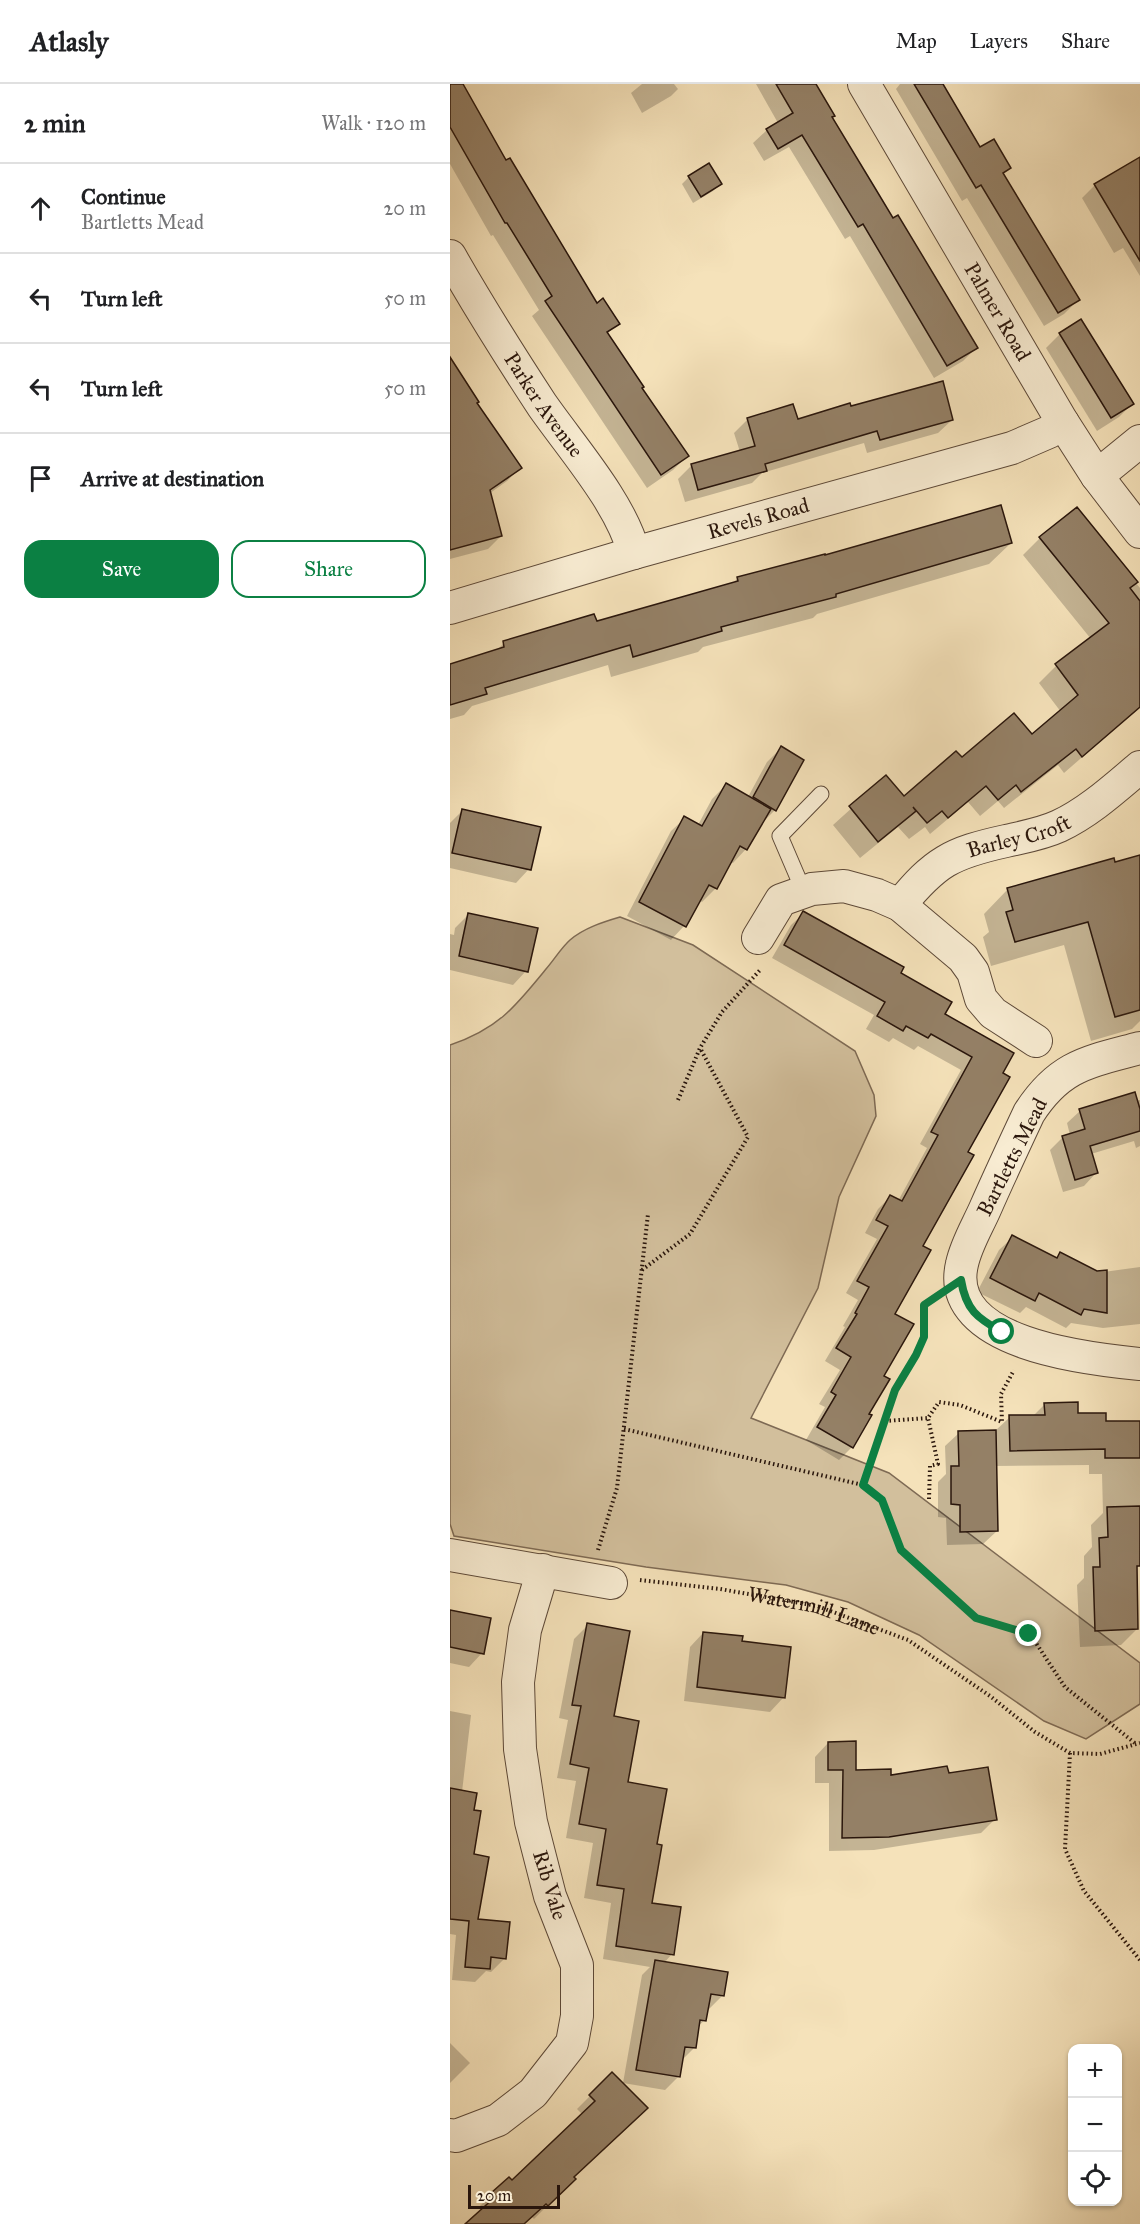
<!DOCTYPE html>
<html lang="en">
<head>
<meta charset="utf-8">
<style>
	:root { --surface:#fff; --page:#f6f6f6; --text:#202124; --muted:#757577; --line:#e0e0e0; --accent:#0b8043 }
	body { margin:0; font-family:"IM FELL Great Primer",serif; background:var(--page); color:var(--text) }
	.controls { position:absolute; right:18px; bottom:18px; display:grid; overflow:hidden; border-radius:12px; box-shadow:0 2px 4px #0004 }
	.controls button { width:54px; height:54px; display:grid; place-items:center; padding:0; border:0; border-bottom:2px solid var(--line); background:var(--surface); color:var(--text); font:30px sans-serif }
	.scale { position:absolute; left:18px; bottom:15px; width:92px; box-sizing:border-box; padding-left:6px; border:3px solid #2a160c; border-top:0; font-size:16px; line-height:21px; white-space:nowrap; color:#2a160c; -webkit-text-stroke:4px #f8ecd2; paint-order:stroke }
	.stop { position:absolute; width:18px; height:18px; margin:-14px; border:4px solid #0b8043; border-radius:50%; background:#fff }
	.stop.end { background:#0b8043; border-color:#fff; box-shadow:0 2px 6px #0008 }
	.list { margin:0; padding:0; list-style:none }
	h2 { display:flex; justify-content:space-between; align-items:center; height:78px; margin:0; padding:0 24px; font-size:26px }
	h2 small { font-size:20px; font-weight:400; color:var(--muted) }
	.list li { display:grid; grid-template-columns:39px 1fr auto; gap:18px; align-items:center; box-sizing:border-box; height:90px; padding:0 24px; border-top:2px solid var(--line) }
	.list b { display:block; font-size:22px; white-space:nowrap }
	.list p { margin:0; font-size:20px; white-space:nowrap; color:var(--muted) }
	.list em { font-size:20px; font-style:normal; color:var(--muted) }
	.actions { display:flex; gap:12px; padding:18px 24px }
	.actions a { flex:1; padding:14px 0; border:2px solid var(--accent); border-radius:18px; text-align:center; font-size:21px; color:var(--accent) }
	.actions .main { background:var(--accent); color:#fff }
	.icon { flex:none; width:33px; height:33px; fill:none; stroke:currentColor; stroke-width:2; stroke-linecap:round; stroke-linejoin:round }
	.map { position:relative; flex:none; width:690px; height:2140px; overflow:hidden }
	header { display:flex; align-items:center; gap:36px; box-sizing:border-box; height:84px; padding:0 30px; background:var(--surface); border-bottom:2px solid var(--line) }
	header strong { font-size:28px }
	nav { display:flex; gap:33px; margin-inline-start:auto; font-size:21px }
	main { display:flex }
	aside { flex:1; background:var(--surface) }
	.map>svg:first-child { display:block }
</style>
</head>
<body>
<header>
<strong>Atlasly</strong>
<nav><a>Map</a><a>Layers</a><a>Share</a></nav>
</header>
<main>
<aside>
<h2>2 min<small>Walk · 120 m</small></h2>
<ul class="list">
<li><svg class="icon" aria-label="ahead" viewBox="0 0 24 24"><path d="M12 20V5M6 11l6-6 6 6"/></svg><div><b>Continue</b><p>Bartletts Mead</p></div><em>20 m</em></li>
<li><svg class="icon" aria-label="left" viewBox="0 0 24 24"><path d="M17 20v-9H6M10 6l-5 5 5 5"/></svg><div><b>Turn left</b></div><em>50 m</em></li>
<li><svg class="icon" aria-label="left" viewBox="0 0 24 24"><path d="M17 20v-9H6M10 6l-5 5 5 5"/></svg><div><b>Turn left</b></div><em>50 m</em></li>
<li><svg class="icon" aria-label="arrive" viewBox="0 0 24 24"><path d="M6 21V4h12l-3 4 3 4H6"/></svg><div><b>Arrive at destination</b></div></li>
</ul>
<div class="actions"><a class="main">Save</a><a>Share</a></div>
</aside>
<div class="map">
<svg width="690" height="2140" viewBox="0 0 690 2140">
	<rect width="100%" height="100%" fill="#f5e2ba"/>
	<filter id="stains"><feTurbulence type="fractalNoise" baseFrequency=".00333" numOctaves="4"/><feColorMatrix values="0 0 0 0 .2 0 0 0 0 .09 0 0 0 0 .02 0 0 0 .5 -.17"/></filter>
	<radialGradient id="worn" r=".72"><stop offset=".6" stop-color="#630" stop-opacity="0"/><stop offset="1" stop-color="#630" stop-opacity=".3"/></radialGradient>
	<path fill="#d2bf9c" stroke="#7e6a54" stroke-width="1.5" d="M170,833l73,28 162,106 19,44 2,21 -37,81 -21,91 -67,130 138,55 251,190v41l-54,35 -42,-18 -125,-86 -71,-33 -62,-17 -140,-18 -192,-31 -4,-12v-479c48,-16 65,-38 96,-76 8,-9 15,-21 24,-29 14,-12 33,-18 50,-23z"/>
	<g fill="#0003">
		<path d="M0,0h13l-1,2 44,76 90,143 22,18 -11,11 33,54 47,68 -14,14 -26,18 -115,-172 7,-6 -46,-75 -2,1 -41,-72z"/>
		<path d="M192,0h32l4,5 -7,7 -29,17 -11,-20z"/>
		<path d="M306,0h58l17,34 62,102 83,128 -13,13 -29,17 -84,-142 -5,3 -56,-92 -25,14 -11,-18 14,-13 11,-7z"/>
		<path d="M450,0h42l38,65 29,18 -7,8 76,125 -14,14 -20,12 -77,-128 -5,3 -66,-112z"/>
		<path d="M690,80v112l-17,-28 -9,5 -32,-55 13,-13z"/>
		<path d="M239,93l31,7 -7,7 -20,12 -11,-19z"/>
		<path d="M631,237l51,83 -13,13 -22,14 -51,-83 14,-14z"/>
		<path d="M0,276l26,43 44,65 -13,13 -28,20 22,35 -13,13 -38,10z"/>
		<path d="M400,324l102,12 -14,13 -71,20 -3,-10 -102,30 -10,10 -67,19 -7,-23 13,-13 49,-14 -6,-19 14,-14 49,1z"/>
		<path d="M626,425l64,79v112l-37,39 -39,34 -6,-8 -54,43 -6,-7 -18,15 -12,-14 -38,32 -5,-7 -16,12 -11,-12 -38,31 -27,-33 53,-48 17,21 59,-39 70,-23 29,-24 -22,-29 17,-17 35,-27 -68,-84 17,-17z"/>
		<path d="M561,459l-22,21 -172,50 -4,4 -110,29 -5,5 -87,25 -3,-12 -136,41 -8,9 -14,4v-54l46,-14 8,-8 92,-20 136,-39 6,-6z"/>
		<path d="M331,664l-6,62 -14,14 -15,25 -13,14 -3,-1 -14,26 -14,14 -3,-2 -15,26 -13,14 -44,-24 44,-85 14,-13 13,7 14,-26 14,-14 22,12 19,-35z"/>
		<path d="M12,727l67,58 -13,14 -66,-15v-45z"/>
		<path d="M690,773v164l-8,8 -41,12 -27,-96 -73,21 -8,-29 6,-5 -5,-18 24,-25z"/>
		<path d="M354,829l95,61 44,41 58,59 -80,172 -28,69 -11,62 -15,37 3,2 -18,31 -13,13 -33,-20 19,-33 -6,-3 21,-34 -15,-9 20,-34 -2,-1 15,-26 -12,-7 31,-54 -12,-6 13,-24 13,-13 7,5 29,-53 -7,-4 41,-74 -43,-24 -4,4 -21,-12 -4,4 -23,-13 8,-14 -102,-57 19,-33z"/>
		<path d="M19,830l57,57 -13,14 -63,-15v-36l4,1 1,-7z"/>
		<path d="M690,1016v46l-4,2 -2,-7 -43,13 5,19 -12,13 -21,6 -13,-42 13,-13 7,-2 -3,-12 13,-12z"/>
		<path d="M563,1153l42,22 5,-5 36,19 44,-6v57l-37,4 -32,-5 -5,5 -40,-21 -6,6 -43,-21 22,-42z"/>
		<path d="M595,1320l59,19 36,-1v143l-5,4 2,60 -16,16 -41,2 -3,-62 7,-7v-22l8,-9 -1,-22 12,-12 -1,-39h-13v-9l-94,1 2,65 -14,13 -36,1 -1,-27 -8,-1v-35l8,-8 -1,-28 14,-13 36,-2 15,-14 23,-1z"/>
		<path d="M0,1527l32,42 -13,14 -19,-4z"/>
		<path d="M138,1541l25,92 13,66 29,62 -5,59 22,50 -8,9 59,32 -14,14 -2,-1 -2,12 -8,7 -3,21 -13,13 -2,15 -14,14 -42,-7 19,-108 8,-8 -47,-8 8,-56 -27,-5 9,-55 -27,-5 10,-57 -19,-3 11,-58 -9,-2 15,-79z"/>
		<path d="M253,1549l38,9 42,56 -13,14 -86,-11 6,-54z"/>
		<path d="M0,1627l21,4 -9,77 10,19 4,109 29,38 -14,14 -5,-1 -11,11 -23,-2 4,-45 -6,-1z"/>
		<path d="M378,1659l27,29 35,5 58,-2 47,44 -14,14 -107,17 -45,1v-68h-14v-26z"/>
		<path d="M0,1959l20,20 -20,20z"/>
		<path d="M162,1990l-39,103 1,2 -40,40 -2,-2 -9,7h-56l15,-13 -3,-4 13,-13 20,-12 71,-67 -6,-6z"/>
	</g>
	<g fill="#948066" stroke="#2a160c" stroke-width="1.5">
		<path d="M0,0h13l43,76 4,-2 87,145 6,-5 17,26 -13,8 37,55 -2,1 47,68 -28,19 -116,-174 7,-5 -45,-73h-2l-55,-96z"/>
		<path d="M326,0h40l19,32 -3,1 43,71 18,30 5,-3 80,133 -31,18 -84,-142 -5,3 -56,-92 -24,14 -12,-20 27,-16z"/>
		<path d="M464,0h29l37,63 14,-8 17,29 -8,5 77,127 -22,13 -77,-128 -5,3z"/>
		<path d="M690,73v104l-46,-77z"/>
		<path d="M259,79l13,21 -21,13 -13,-21z"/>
		<path d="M631,235l53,85 -23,14 -52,-85z"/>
		<path d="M0,273l29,45 -2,1 45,65 -32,22 12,46 -52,14z"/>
		<path d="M493,297l10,39 -73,20 -3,-9 -112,33 2,7 -69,19 -7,-26 64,-18 -8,-28 46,-14 5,15 52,-16 1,3z"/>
		<path d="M551,421l11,38 -176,51v3l-115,30 1,4 -89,26 -3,-12 -145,43 2,6 -37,11v-41l54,-17 -1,-6 91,-27 3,7 141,-40 -1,-4 88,-23v1z"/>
		<path d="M627,423l61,75 -8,6 10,13v106l-58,50 -6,-8 -55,43 -5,-7 -18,15 -12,-14 -38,32 -6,-7 -15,12 -14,-16 3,4 -38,31 -29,-36 37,-31 18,21 52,-45 6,6 52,-44 18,21 46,-39 -23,-31 54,-41 -70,-86z"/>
		<path d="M331,662l23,14 -28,51 -23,-14z"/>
		<path d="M276,699l45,26 -24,41 -7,-4 -23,43 -8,-4 -23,42 -47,-25 45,-86 18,10z"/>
		<path d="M12,725l79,18 -10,43 -79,-17z"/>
		<path d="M690,771v155l-25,7 -27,-95 -73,20 -9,-30 7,-2 -6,-22 107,-30 1,4z"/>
		<path d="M353,827l101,56 -3,6 51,29 -7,12 69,39 -11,20 7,4 -42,75 6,3 -51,91 8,4 -36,64 19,10 -30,52 6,3 -21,35 3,1 -19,33 -36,-21 19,-32 -5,-3 20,-35 -15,-9 21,-34 -2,-1 14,-26 -12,-6 31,-55 -12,-6 14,-25 12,6 36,-66 -7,-3 41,-75 -41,-23 -3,4 -22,-12 -3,5 -26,-15 8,-14 -101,-57z"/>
		<path d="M18,829l70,15 -10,44 -69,-16z"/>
		<path d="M685,1008l5,17v22l-50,15 8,27 -23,7 -13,-44 23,-7 -6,-20z"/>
		<path d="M562,1151l45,23 3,-6 37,19 10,-1v43l-23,-4 -3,6 -42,-22 -4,8 -45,-23z"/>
		<path d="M628,1318v11h28v8h34v37h-35v-9l-95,2 -1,-36h36l-1,-12z"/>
		<path d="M546,1346l2,101 -38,1v-27l-9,-1v-38h8l-1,-35z"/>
		<path d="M690,1422v60h-3l1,63 -43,2 -2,-64h7l-1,-29 9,-1 -1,-30z"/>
		<path d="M0,1526l41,8 -7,36 -34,-7z"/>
		<path d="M137,1539l43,8 -16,85 25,5 -11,61 39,7 -10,55 5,1 -10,58 29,4 -7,48 -58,-9 8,-57 -27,-4 9,-56 -27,-5 10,-56 -19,-4 11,-58 -9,-1z"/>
		<path d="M253,1548l40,4 -1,5 49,6 -6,51 -88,-11z"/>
		<path d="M406,1657v29l35,-1v6l56,-9 2,7 39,-6 9,53 -108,17 -47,1 1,-68h-15v-28z"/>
		<path d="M0,1704l27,5 -3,17 7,1 -7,43 15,3 -11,62 32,3 -4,37 -15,-2 -1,12 -25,-2 4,-46 -19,-2z"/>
		<path d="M205,1876l73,12 -4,24 -13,-2 -5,27 -6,-1 -4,28 -11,-1 -5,30 -44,-7z"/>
		<path d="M162,1988l36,36 -74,69 2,2 -28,27 -2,-2 -22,20h-59l30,-27 -4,-4 18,-16 3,3 83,-79 -6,-6z"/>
	</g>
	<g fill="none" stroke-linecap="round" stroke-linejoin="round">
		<g stroke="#5d4938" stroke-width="17">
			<path id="lane" d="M354,808l-24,-56 41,-42"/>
		</g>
		<g stroke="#5d4938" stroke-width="34">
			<g id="street">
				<path id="s2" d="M414,0l199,339 34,53 43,56"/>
				<path id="s3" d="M0,172c29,51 60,100 92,149 30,43 79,98 92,148"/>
				<path d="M647,392l43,-35"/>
				<path id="s4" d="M0,524l184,-55 378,-105 37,-16 14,-9"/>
				<path id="s5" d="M450,821c35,-43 51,-52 106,-64 17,-4 36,-7 53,-15 30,-14 56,-38 81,-59"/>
				<path d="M308,854l23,-38 31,-11 32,-3 33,9 23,10 63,53 10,14 8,27 12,14 43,28"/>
				<path d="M690,964c-52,14 -80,17 -111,65 -15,32 -30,64 -44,96 -8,18 -19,36 -23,55 -19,80 126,95 178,100"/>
				<path d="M0,1471l161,28"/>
				<path d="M0,2051l6,1 42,-16 35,-27 39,-50 5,-27v-51l-27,-69 -19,-74 -11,-73 -2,-67 7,-52 18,-60"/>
			</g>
		</g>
		<g stroke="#2a160c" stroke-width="4" stroke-dasharray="1.5 3" stroke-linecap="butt">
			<path d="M228,1016l22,-52 22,-36 39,-43"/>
			<path d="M192,1186l48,-36 58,-97 -48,-89"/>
			<path d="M482,1215l-8,6v32l-8,18 -21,35 -32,95 19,15 19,50 75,68 54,16 35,53 71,57"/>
			<path d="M435,1337l43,-3"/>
			<path d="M174,1345l239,56"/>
			<path d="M479,1415l1,-33 8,-2 -10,-46 11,-16 21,3 42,17 -1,-28 13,-24"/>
			<path d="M148,1466l19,-62 31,-274"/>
			<path id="s1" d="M190,1496l80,9 97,17 91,34 82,56 45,36 35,21 30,1 40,-11"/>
			<path d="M620,1669l-5,96 19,42 56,69"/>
		</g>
		<use href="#lane" stroke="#f8ecd2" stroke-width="15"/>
		<use href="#street" stroke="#f8ecd2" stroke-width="32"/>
	</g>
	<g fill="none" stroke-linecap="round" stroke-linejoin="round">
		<path stroke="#0b8043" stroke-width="8" d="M552,1248c-25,-14 -36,-22 -41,-52l-37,25v32l-8,18 -21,35 -32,95 19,15 19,50 75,68 53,16"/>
	</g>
	<g text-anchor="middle" stroke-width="5" stroke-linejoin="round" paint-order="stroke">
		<g font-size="21" fill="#2a160c" stroke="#f8ecd2">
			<text dy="7" stroke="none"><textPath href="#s2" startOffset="264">Palmer Road</textPath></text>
			<text dy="7" stroke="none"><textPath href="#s3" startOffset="176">Parker Avenue</textPath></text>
			<text dy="7" stroke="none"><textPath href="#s4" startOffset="321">Revels Road</textPath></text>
			<text dy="7" stroke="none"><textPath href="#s5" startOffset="141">Barley Croft</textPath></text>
			<text transform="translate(562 1073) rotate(-63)" y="7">Bartletts Mead</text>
			<text dy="7" stroke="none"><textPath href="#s1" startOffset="177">Watermill Lane</textPath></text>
			<text transform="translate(100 1801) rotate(73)" y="7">Rib Vale</text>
		</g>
	</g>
	<rect width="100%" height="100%" filter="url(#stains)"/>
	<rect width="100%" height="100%" fill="url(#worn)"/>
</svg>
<div class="controls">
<button>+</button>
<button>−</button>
<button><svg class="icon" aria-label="locate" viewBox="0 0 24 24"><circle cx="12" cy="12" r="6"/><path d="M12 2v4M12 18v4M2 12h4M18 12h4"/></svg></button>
</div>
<div class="scale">20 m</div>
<div class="stop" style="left:552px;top:1248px"></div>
<div class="stop end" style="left:579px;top:1550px"></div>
</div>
</main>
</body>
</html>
